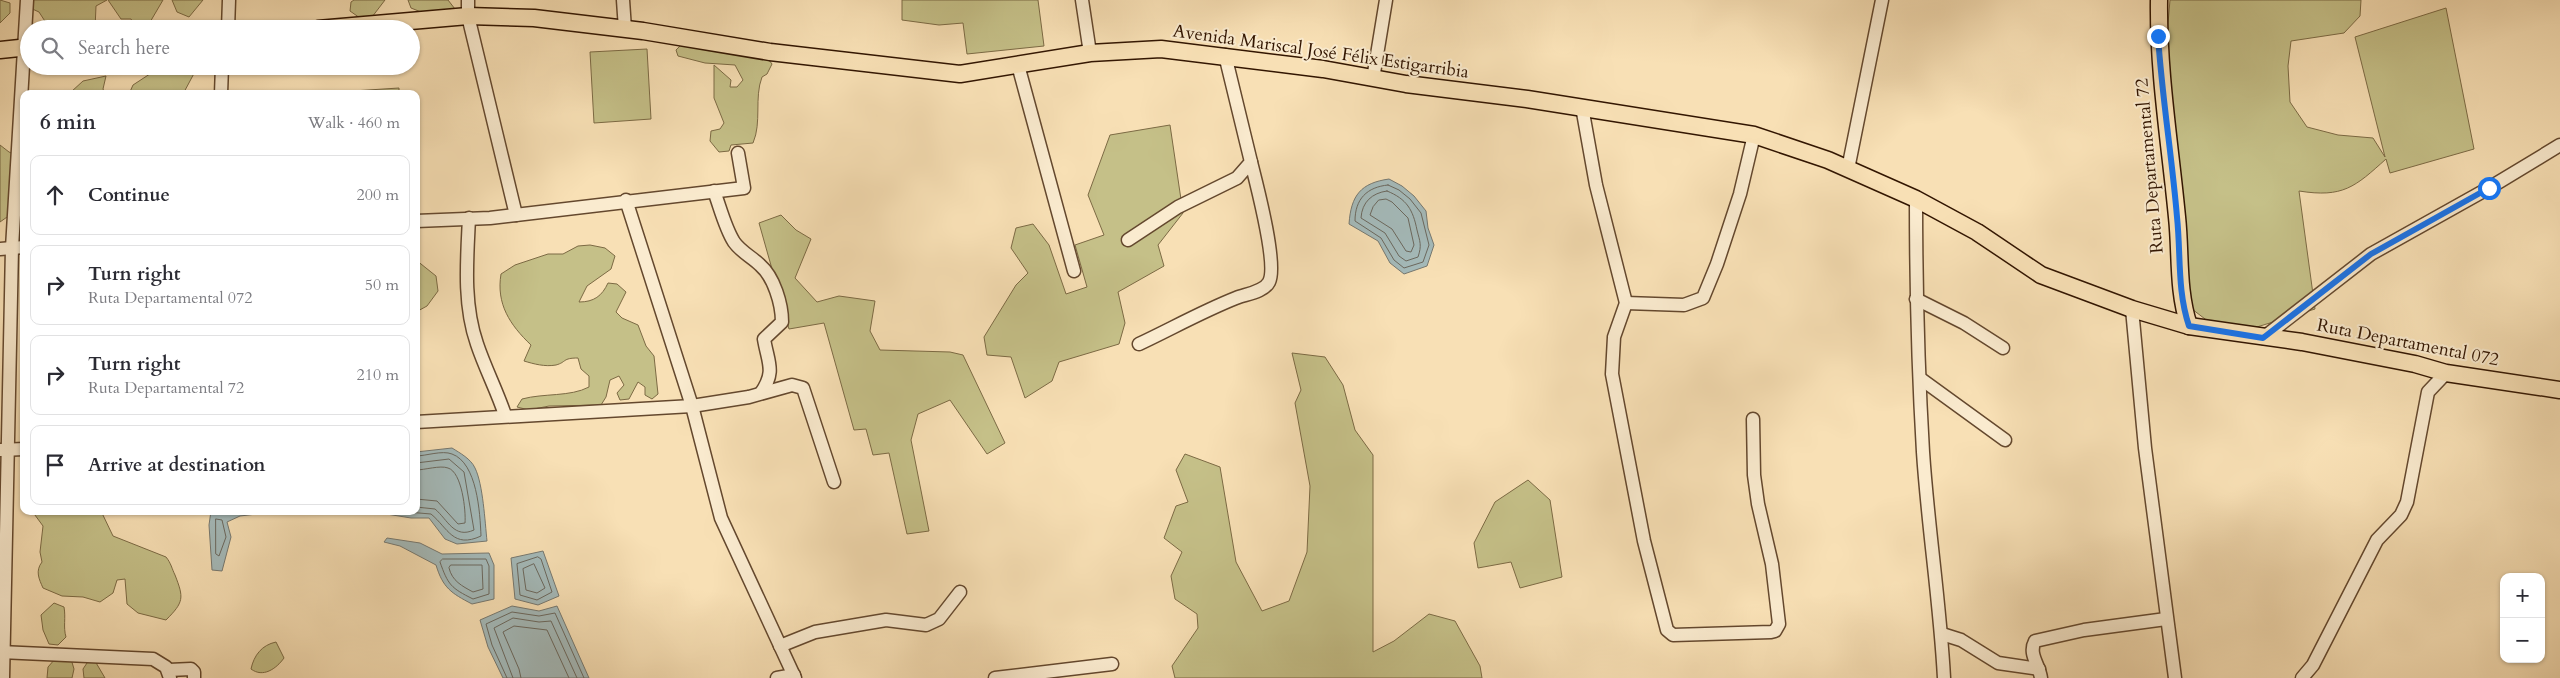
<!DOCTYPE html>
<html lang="en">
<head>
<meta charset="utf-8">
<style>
	:root { --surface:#fff; --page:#f7f7f7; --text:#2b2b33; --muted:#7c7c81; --line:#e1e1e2 }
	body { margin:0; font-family:Cardo,serif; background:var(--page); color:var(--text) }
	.controls { position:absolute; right:15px; bottom:15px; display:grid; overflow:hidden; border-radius:10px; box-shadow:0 1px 4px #0004 }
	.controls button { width:45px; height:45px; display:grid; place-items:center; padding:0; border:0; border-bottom:1px solid var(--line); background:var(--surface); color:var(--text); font:25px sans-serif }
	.stop { position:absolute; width:15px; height:15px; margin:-11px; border:4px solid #1a73e8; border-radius:50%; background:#fff }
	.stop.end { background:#1a73e8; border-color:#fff; box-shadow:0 1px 5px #0008 }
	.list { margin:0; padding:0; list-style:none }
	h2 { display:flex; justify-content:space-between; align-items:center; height:65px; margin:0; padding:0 20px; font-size:21px }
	h2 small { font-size:16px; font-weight:400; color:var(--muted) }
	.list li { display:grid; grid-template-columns:32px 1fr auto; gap:15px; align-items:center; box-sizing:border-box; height:80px; margin:0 10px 10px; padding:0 10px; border:1px solid var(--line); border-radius:10px }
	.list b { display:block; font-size:19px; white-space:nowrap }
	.list p { margin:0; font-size:16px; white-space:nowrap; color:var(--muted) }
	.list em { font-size:16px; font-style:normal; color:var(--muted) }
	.icon { flex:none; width:28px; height:28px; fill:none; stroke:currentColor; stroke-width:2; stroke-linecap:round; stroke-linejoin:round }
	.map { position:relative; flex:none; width:2560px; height:678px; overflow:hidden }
	.search { position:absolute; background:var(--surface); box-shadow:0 1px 4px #0004; left:20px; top:20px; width:400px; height:55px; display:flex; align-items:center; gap:12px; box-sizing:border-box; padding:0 18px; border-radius:28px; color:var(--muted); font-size:19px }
	.panel { position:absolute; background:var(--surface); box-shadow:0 1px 4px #0004; left:20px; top:90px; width:400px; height:425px; border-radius:10px }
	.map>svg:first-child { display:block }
</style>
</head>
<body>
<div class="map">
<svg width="2560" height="678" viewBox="0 0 2560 678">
	<rect width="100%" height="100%" fill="#f8e0b5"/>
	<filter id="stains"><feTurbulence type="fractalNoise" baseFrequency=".004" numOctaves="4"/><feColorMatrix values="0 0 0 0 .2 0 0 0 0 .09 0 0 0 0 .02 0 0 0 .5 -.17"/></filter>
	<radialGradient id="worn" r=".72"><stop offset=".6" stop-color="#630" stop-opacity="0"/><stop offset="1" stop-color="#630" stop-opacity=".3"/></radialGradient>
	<g fill="#c5c088" stroke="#7c6a44">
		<path d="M0,0l10,3v10l-10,10z"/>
		<path d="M26,0h81l-11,6 -1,23h-45l-11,-17 -11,-5z"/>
		<path d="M108,0h55l-17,29h-9l-6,-10h-10z"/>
		<path d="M172,0h31l-14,17 -12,-5z"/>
		<path d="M354,0h31l-13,17 -12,1 -10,-7 1,-9z"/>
		<path d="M408,0h40l7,9 1,5h-30l-15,-6z"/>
		<path d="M902,0h136l6,46 -77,8 -4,-31 -24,2 -37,-5z"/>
		<path d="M2170,0h191l-1,16 -16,17 -53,8 -3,25 2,36 17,25 31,8 35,3 12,19 -30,-120 91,-29 28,141 -84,24 -4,-14c-31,28 -43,39 -87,32l16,118 -71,22 -35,-9 -21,-16 -23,-247z"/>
		<path d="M681,45l85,11 6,8 -5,10 -5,3c-8,21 0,45 -9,66l-22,2 -2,6 -10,1 -9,-11 1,-10 9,-2 4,-6 -10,-25v-33l17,15 -1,7h7l6,-7 -8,-15 -30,-2 -27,-7 -2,-6z"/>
		<path d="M647,49l4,70 -57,4 -4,-71z"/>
		<path d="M162,66h36l-15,28h-54l4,-9z"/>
		<path d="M106,76l-3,13 2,5h-34v-2l12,-11z"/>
		<path d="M399,88v6h-77v-1z"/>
		<path d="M1170,125l13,88 -25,32 6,21 -46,26 7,31 -6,21 -60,18 -7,19 -27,17 -14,-41 -24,-2 -3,-18 32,-52 12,-12 -17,-25 5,-20 17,-4 16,21 17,49 21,-7 -12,-42 29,-10 -16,-40 22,-60z"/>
		<path d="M0,145l9,7 11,5 -3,53 -17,12z"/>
		<path d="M781,215l15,15 15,9 -16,39 22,24 22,-6 36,5 -5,30 10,19 70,2 13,3 42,88 -18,11 -37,-54 -32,14 -7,26 18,91 -22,3 -18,-81 -16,2 -7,-26 -12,1 -30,-107 -35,6 -30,-106z"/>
		<path d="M590,245l15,3 10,8 -4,13 -24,17 -8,16c15,0 23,-6 29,-19l9,1 9,8 -10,20 6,6 16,7 8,21 8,10 4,38 -6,5 -7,-4v-8l-7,-5 -9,17 -9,1 -3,-7 7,-8 -5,-9 -9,4 -4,17 -5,8 -52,1 -20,4 -12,-3 5,-8c22,-6 48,-2 67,-12v-11l-8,-7 -3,-11c-16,0 -11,4 -22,7 -11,2 -22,-1 -32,-4l7,-16c-21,-20 -35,-41 -30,-71l14,-9 33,-11h15l15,-8z"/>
		<path d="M416,260l20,16 2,15 -11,15 -11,6z"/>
		<path d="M1292,353l33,4 18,28 12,45 18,25v197l21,-11 35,-27 26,7 25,45 2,12h-307l-3,-12 26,-38 -1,-14 -22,-15 -4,-23 11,-24 -18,-14 12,-32 12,-4 -12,-32 9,-16 35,13 16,95 26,49 27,-10 18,-49 3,-66 -15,-83 6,-13z"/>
		<path d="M1528,480l22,20 12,77 -42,11 -9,-26 -33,6 -4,-25 21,-41z"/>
		<path d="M32,511h69l12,25 53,21c5,6 6,12 9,18 9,23 9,27 -9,45l-28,-7 -11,-9 -2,-25 -8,1 -4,13 -13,9 -17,-5 -21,-1 -19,-8c-4,-9 -8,-17 -1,-26l-2,-10 3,-26z"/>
		<path d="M54,603l10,4c2,11 -1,20 2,30l-8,8 -9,-1 -6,-14 -2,-15z"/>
		<path d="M276,642l8,16c-8,11 -21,20 -33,11 3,-14 11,-24 25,-27z"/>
		<path d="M55,659h16l3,10 -2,9h-25l1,-11z"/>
		<path d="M89,660l6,1 10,17h-21l-1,-9z"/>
	</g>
	<g fill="#a4baba" stroke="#767870">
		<path d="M1389,179l13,7 12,10 12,15 2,17 6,17 -7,21 -23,8 -14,-11 -12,-22 -29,-17c2,-29 12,-41 40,-45z"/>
		<path d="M452,448c8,5 19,11 23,20 8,16 10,54 12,73l-30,3 -12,-5 -16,-21h-18l-43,-7h48v-59z"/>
		<path d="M211,511h8l2,3 5,-1v-2h56l-42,5 -13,6 4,15 -9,34 -10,-1 -3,-45z"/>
		<path d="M387,538l33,5 22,11 47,-1 5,12v34l-22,5c-21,-11 -29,-16 -36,-39l-36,-19 -16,-4z"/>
		<path d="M543,551l16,45 -21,9 -23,-6 -4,-41z"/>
		<path d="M512,606l27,5 18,-5 32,72h-86l-15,-31 -8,-27z"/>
	</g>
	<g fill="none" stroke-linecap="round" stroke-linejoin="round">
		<g stroke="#6b685e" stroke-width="1">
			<path d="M1388,185l11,5 11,9 11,14 8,32 -6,17 -19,6 -10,-8 -13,-22 -26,-17c0,-22 12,-34 33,-36z"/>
			<path d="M1387,191c20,8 26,19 30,39 3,12 5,15 1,27l-12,4 -7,-5 -14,-23 -24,-15c1,-16 11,-25 26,-27z"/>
			<path d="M1379,200l7,-1 6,3 16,16 6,27 -3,7 -5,-1 -14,-22 -22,-14 3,-8z"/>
			<path d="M416,463l33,-4 15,13 10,58c-20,9 -26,-10 -39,-21l-19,-2"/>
			<path d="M416,470c9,0 24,-5 32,-2 14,4 18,43 17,55l-7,1 -21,-23 -21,-2"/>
			<path d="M395,511l36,3c17,14 22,35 50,22 -1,-24 -4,-73 -29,-82 -10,-4 -26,2 -36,2"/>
			<path d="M216,519l6,1 4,17 -7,19 -3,-2z"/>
			<path d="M538,557l3,2 11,33 -15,8 -17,-5 -3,-31z"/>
			<path d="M443,559h43l3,7v28l-16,5c-22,-11 -25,-14 -33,-37z"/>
			<path d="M534,564l11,24 -8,5 -11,-3 -3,-21z"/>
			<path d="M451,565h31l1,24 -10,3c-11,-6 -21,-11 -24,-24z"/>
			<path d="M507,678l-15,-33 -6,-21 26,-12 27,4 16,-3 29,65"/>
			<path d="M513,678l-19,-50 19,-10 26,4 12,-1 26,57"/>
			<path d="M521,678l-2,-9 -16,-37 11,-6 33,4 22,48"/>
		</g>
		<g stroke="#64482e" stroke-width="15">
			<g id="minor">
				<path d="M468,0v16l48,199"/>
				<path d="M623,0l2,29"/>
				<path d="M1082,0l8,53"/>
				<path d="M228,29l1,-29"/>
				<path d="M1018,65l56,206"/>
				<path d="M1373,79l13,-79"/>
				<path d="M221,94l1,-28"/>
				<path d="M1582,107l14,78 30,118 -12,34 -2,37 32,167 23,89 6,5 98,-3 4,-1 4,-7 -7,-60 -14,-60 -4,-29 -1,-56"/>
				<path d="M1848,169l34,-169"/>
				<path d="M714,191c6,16 11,37 20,51 7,10 18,15 26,23 14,12 22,39 22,57l-18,17c4,24 12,32 -3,54"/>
				<path d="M1916,199c0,84 2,169 7,253 5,76 17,150 21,226"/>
				<path d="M626,200l66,206 29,112 74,160"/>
				<path d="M469,218c-2,42 -6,86 8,126 8,24 20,47 28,71"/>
				<path d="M416,221l74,-3 254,-30 -6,-35"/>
				<path d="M1128,240l50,-33 59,-29 14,-16 -26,-107"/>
				<path d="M0,249l24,-2"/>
				<path d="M1916,299l48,24 39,25"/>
				<path d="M1626,303l58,2 19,-7 14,-34 23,-70 14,-59"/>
				<path d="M2132,309l13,139 30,230"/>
				<path d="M2263,338l108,-84 118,-66 71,-43"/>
				<path d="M1139,344c32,-15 64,-33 97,-46 10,-4 28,-6 33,-16 9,-17 -13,-100 -18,-120"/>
				<path d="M1921,379l84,61"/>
				<path d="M416,422l276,-16 57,-9 43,-12 11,3 31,94"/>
				<path d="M1,450l23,-1"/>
				<path d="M1942,634l19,6 37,23 41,6"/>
				<path d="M780,646l35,-14 71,-12 40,5 13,-6 21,-27"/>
				<path d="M0,652l153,7 13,8 4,11"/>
				<path d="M169,670l22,-1 3,3v6"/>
				<path d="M3,678l9,-430 15,-248"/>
				<path d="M777,678l17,-3"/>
				<path d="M995,678l117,-14"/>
				<path d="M2041,678c-2,-14 -13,-24 -6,-37l49,-11 82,-11"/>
				<path d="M2302,678l11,-13 64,-125 24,-25 6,-13 21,-110 18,-19"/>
			</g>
		</g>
		<g stroke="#321501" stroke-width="19">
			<g id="major">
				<path d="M2159,0c-1,73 11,144 18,217 4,37 0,72 12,109"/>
				<path d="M318,29l150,-13 66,2 109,13 127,21 190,22 130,-21 71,-4 162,20 83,15 121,15 227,36 74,25 88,39 61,33 64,43 91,34 57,17 113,16 113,22 31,9 114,17"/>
				<path d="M0,50l29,-3"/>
			</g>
		</g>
		<use href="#minor" stroke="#faebcf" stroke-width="12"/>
		<use href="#major" stroke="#f8e0b5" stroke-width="16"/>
	</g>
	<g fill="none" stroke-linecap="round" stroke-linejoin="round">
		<path stroke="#1a73e8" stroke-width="6" d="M2158,36c4,61 14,121 19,181 4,38 0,73 12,109l74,12 108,-84 118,-66"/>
	</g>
	<g text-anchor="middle" stroke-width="4" stroke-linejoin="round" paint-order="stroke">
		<g font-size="18" fill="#321501" stroke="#faebcf">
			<text transform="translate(1321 51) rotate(8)" y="6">Avenida Mariscal José Félix Estigarribia</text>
			<text transform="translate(2149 166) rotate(-95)" y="6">Ruta Departamental 72</text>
			<text transform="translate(2408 342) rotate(11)" y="6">Ruta Departamental 072</text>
		</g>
	</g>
	<rect width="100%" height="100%" filter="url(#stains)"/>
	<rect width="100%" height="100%" fill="url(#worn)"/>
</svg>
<div class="controls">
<button>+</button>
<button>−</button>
</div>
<div class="stop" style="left:2489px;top:188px"></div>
<div class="stop end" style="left:2158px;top:36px"></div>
<div class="search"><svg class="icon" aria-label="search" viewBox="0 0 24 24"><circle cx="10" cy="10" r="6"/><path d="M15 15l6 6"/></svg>Search here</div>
<section class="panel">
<h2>6 min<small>Walk · 460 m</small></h2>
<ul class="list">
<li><svg class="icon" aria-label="ahead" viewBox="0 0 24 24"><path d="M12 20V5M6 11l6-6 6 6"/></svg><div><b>Continue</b></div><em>200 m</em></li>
<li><svg class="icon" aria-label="right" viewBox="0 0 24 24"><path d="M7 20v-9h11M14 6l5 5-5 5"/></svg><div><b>Turn right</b><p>Ruta Departamental 072</p></div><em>50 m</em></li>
<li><svg class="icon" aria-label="right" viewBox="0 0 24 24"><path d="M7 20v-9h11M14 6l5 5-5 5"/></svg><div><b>Turn right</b><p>Ruta Departamental 72</p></div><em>210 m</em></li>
<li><svg class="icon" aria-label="arrive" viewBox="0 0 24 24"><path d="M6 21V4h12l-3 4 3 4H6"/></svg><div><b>Arrive at destination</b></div></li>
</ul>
</section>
</div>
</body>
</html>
